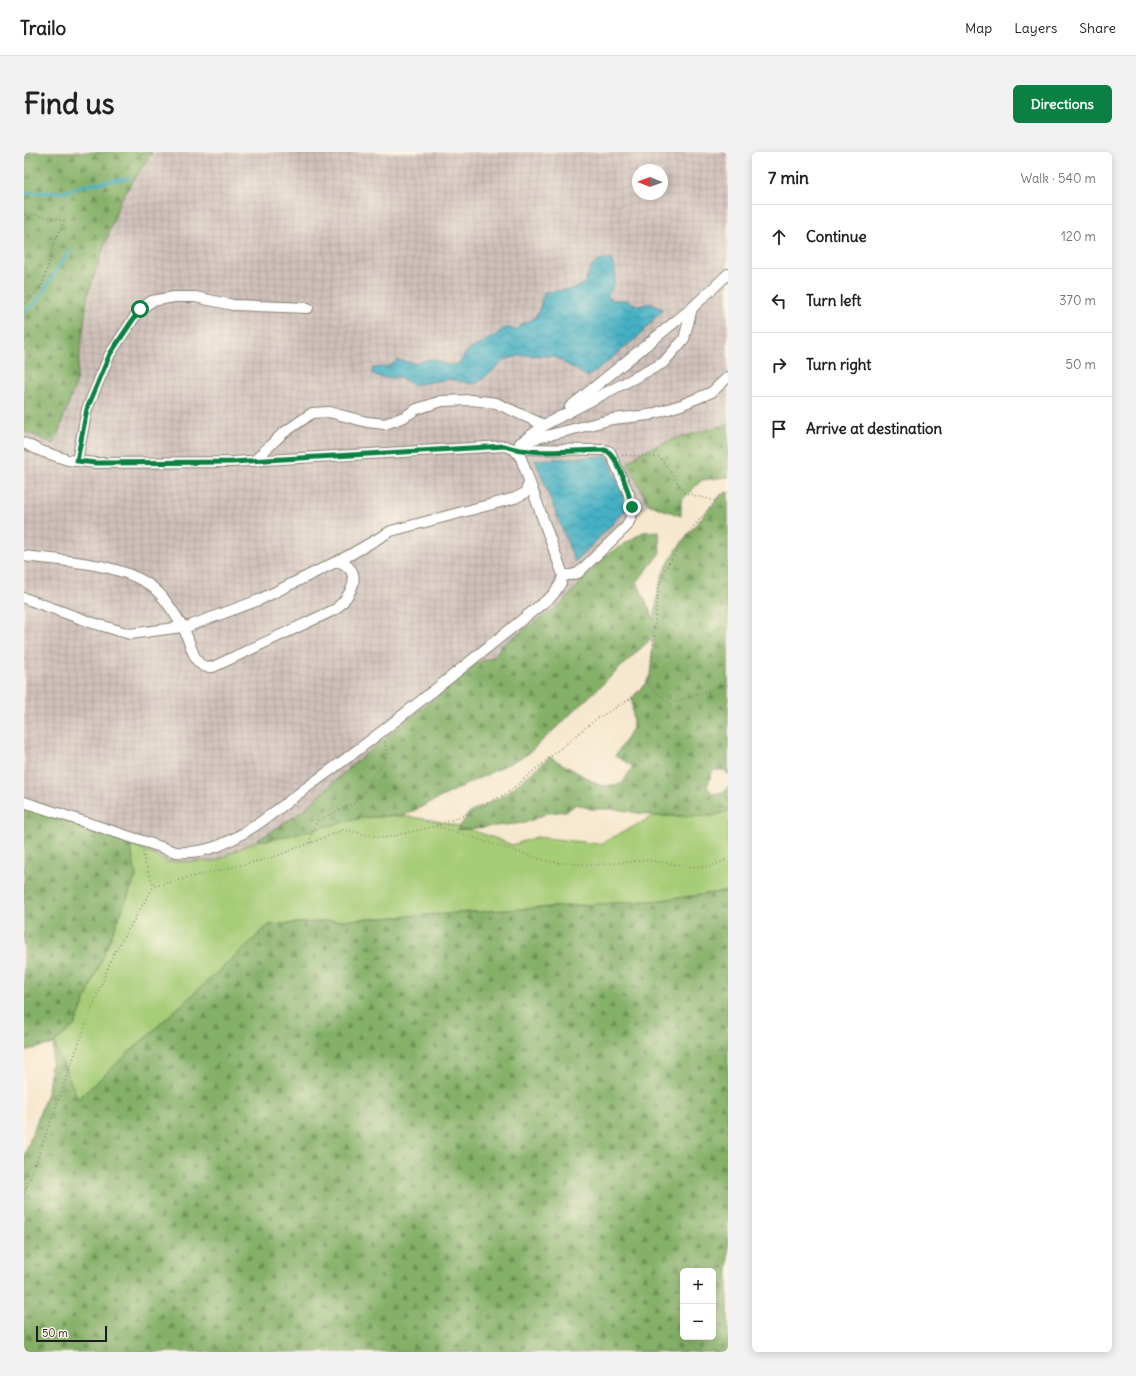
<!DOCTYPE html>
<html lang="en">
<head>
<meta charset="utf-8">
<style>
	:root { --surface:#fff; --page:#f2f2f2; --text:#202124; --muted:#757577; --line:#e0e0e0; --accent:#0b8043 }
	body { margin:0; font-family:Delius,sans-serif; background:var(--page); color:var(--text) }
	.controls { position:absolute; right:12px; bottom:12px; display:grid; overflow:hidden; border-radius:6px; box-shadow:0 2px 10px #0003 }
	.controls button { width:36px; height:36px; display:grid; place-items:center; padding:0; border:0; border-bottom:1px solid var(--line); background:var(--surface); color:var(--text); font:20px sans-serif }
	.compass { position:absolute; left:608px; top:12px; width:36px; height:36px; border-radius:50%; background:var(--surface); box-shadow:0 2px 10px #0003; rotate:271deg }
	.scale { position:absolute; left:12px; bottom:10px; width:71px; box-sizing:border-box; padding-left:4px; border:2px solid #1c1c1c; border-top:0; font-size:11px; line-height:14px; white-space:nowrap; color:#1c1c1c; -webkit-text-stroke:3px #fcf5e5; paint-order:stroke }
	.stop { position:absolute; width:12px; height:12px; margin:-9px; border:3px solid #0b8043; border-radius:50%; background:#fff }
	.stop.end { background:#0b8043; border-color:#fff; box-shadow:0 1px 4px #0008 }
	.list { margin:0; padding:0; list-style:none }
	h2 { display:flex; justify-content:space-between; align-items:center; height:52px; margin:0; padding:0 16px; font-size:17px }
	h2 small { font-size:13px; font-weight:400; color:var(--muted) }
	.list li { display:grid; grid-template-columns:26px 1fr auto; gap:12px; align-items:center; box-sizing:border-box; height:64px; padding:0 16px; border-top:1px solid var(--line) }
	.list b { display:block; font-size:15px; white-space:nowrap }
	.list em { font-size:13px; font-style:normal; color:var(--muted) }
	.icon { flex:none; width:22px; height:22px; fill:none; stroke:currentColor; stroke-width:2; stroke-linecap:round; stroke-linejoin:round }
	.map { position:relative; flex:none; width:704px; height:1200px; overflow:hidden; border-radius:6px }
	header { display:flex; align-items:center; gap:24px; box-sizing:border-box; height:56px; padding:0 20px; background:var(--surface); border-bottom:1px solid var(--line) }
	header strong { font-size:19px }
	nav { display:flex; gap:22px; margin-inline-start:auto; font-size:14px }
	.intro { display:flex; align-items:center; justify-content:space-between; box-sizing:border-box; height:96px; padding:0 24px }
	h1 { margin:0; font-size:28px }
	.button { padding:10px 18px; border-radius:6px; background:var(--accent); color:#fff; font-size:14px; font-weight:700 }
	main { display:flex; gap:24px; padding:0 24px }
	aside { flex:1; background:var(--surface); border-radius:6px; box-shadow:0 2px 10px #0003 }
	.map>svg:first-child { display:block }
</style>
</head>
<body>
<header>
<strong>Trailo</strong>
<nav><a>Map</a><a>Layers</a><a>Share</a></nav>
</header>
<div class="intro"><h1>Find us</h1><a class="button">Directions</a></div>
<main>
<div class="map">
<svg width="704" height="1200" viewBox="0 0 704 1200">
	<defs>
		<pattern id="industrial-grid" width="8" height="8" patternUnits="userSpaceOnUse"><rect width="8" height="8" fill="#cfc0bb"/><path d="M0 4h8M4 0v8" fill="none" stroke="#b1a4a0"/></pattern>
		<pattern id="forest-firs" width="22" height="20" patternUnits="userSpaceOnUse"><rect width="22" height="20" fill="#84b067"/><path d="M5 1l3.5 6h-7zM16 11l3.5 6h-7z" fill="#6b8e54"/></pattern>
		<pattern id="water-waves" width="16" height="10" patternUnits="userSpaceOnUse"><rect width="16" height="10" fill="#45b0c4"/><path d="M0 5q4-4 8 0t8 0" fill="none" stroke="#398e9e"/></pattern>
	</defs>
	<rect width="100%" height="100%" fill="#fcf5e5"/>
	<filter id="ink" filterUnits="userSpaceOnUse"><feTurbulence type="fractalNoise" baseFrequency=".025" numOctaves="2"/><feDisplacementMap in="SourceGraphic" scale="8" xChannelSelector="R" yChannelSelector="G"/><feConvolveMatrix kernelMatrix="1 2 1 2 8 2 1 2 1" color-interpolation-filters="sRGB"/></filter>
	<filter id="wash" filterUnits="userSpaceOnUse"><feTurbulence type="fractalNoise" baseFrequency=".012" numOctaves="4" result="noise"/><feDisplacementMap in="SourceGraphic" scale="16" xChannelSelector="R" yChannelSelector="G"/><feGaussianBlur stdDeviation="0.9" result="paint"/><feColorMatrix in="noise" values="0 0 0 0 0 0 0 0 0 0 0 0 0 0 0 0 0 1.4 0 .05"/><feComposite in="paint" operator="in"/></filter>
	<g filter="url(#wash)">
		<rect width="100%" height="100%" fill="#f6e8ce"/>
		<path fill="url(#industrial-grid)" fill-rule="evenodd" d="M128,0h576v272l-54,15 -31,12 -15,12 20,41 -43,52 -43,47 -61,43 -6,10 -18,7 -127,104 -49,45 -43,28 -43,21 -47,1 -38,-19 -106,-37v-375l30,13 22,-61 12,-90 32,-92zM614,18h24v24h-24z"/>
		<path fill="#a5cc76" stroke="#607449" d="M704,659v80l-65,9 -394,25 -191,174 -24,-56 21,-18 61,-149 -6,-33 38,19 47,-1 43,-21h12c30,-7 61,-17 91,-22 49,-8 106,8 151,27l25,-8 63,7 54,-28h58z"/>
		<g fill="url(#forest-firs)" stroke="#506642" fill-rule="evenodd">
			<path d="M0,0h128l-32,49 -32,92 -12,90 -22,61 -30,-13z"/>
			<path d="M704,272v53l-26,3 -21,21v15l-33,-12 -20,-41 15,-12 31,-12z"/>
			<path d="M704,340v283l-3,-5h-12l-6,17 6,7 13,-3 2,-4v24l-16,5h-58l-38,-7h-25l-15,-5 -9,7 -19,2 -23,10 -68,7 12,-17 37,-19 44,-37 51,29 21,-2 11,-18 -18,-10 18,-28 -1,-30 14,-15 4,-8 4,-39 -126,118 -123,61 -43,3 -92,22h-12l43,-28 49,-45 127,-104 18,-7 6,-10 61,-43 43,-47 38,-24 16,-1 1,22 -23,29 17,38c3,-17 3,-36 11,-51 15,-28 36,-51 56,-74z"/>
			<path d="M0,654l106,37 6,33 -61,149 -21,18 24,56 191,-174 394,-25 65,-9v461h-704v-195l24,-67 6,-46 -30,7zM659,1119h30v66h-30z"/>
		</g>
		<g fill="url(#water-waves)" stroke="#306670">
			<path d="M580,107l7,1c5,8 6,17 2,26 -2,5 -5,6 -5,11l5,3h13l13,6 10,-3 10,3 3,4 -23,26 -51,41 -35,-21 -31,-1 -17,5 -26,22 -7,2 -22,-5 -37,6 -13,-8c-10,2 -20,2 -28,-4l1,-5 17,-2 7,-6 17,3 17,-4 19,6 10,-2 6,-11 30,-17 7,-6 5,-1 9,2 6,-7 11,-4 6,-11 4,-16 30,-3 10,-5c6,-13 4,-19 20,-25z"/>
			<path d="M584,304l20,52 -53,54 -40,-102z"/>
		</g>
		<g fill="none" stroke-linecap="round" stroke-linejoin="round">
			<g stroke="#45b0c4" stroke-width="3">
				<path d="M0,41l41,-1 20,-7 44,-7"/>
				<path d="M0,159l11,-7 35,-55"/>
			</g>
		</g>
	</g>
	<g filter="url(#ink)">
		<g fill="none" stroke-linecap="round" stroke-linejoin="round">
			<g stroke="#898275" stroke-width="12">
				<g id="minor">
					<path d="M546,255l122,-99 36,-34"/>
					<path d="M502,289l87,-22 36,-4 32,-10 31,-13 16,-15"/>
					<path d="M0,291l17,8 27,9 28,3 136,-1 273,-16 9,3 7,9 42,117 -2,8 -8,12c-82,65 -162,132 -247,193 -27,20 -56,45 -88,58 -14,5 -28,7 -42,6l-152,-50"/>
					<path d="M496,291l28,-20"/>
					<path d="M490,297l91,1 5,2 19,42 2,23 -4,9 -49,47 -7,2h-8"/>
					<path d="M53,309l10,-52 23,-55 30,-45 12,-8 22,-4h21l38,8 75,3"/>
					<path d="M230,309l28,-27 30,-21 17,-1 38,10 18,2 19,-7 13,-8 25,-8 30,-1 24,3 48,22 119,-62 21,-24 8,-31"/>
					<path d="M0,404c39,5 105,7 134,36 9,9 18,24 25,35 5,9 9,29 16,36 4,4 9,4 14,4l123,-58c16,-15 29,-37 2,-48"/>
					<path d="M0,446l69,25 37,11 59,-8 70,-26 89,-44 43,-25 124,-33 10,-5 4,-10"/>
				</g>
			</g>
			<g stroke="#898275" stroke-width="1.5" stroke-dasharray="1 3" stroke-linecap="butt">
				<path d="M325,1l4,-1"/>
				<path d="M0,62l19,2 21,5 -11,24 -10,39 -19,22"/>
				<path d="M598,303l38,2 25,36 31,8"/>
				<path d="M622,531l24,21 49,-18 9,-1"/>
				<path d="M412,674l114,36 44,3 52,-5 48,7h15l19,-8"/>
				<path d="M287,691l-1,-6 7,-16 37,-18 9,-9 10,-19 9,-8 4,-13 -1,-13"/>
				<path d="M119,700l2,12 9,22"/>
				<path d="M0,1042l64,-176 25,-63 41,-69 120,-29 69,-27 41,8 52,-12 33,-13 37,-19 90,-75 36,-21 14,-15 4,-8 8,-85 7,-21 27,-41 29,-33 7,-3"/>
			</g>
			<use href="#minor" stroke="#fff" stroke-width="10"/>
		</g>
	</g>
	<g fill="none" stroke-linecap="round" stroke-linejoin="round" filter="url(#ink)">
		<path stroke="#0b8043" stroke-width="5" d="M116,157l-30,45 -23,55 -10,52 19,2 136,-1 273,-16c26,10 71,4 100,4 13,4 24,44 27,57"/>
	</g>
</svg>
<div class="controls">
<button>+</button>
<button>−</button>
</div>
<svg class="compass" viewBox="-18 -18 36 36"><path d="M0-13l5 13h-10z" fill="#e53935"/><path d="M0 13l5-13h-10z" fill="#757577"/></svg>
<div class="scale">50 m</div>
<div class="stop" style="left:116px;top:157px"></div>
<div class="stop end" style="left:608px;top:355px"></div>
</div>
<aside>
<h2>7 min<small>Walk · 540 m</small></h2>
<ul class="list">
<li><svg class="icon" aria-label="ahead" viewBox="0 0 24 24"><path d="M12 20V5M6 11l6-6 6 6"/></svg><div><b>Continue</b></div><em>120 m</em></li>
<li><svg class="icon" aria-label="left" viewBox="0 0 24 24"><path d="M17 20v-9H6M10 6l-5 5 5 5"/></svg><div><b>Turn left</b></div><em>370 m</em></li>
<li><svg class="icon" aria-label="right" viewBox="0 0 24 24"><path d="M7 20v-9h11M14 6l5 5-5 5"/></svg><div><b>Turn right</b></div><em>50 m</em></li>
<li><svg class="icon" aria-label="arrive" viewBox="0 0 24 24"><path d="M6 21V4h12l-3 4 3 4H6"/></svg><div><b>Arrive at destination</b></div></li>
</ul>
</aside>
</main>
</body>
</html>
